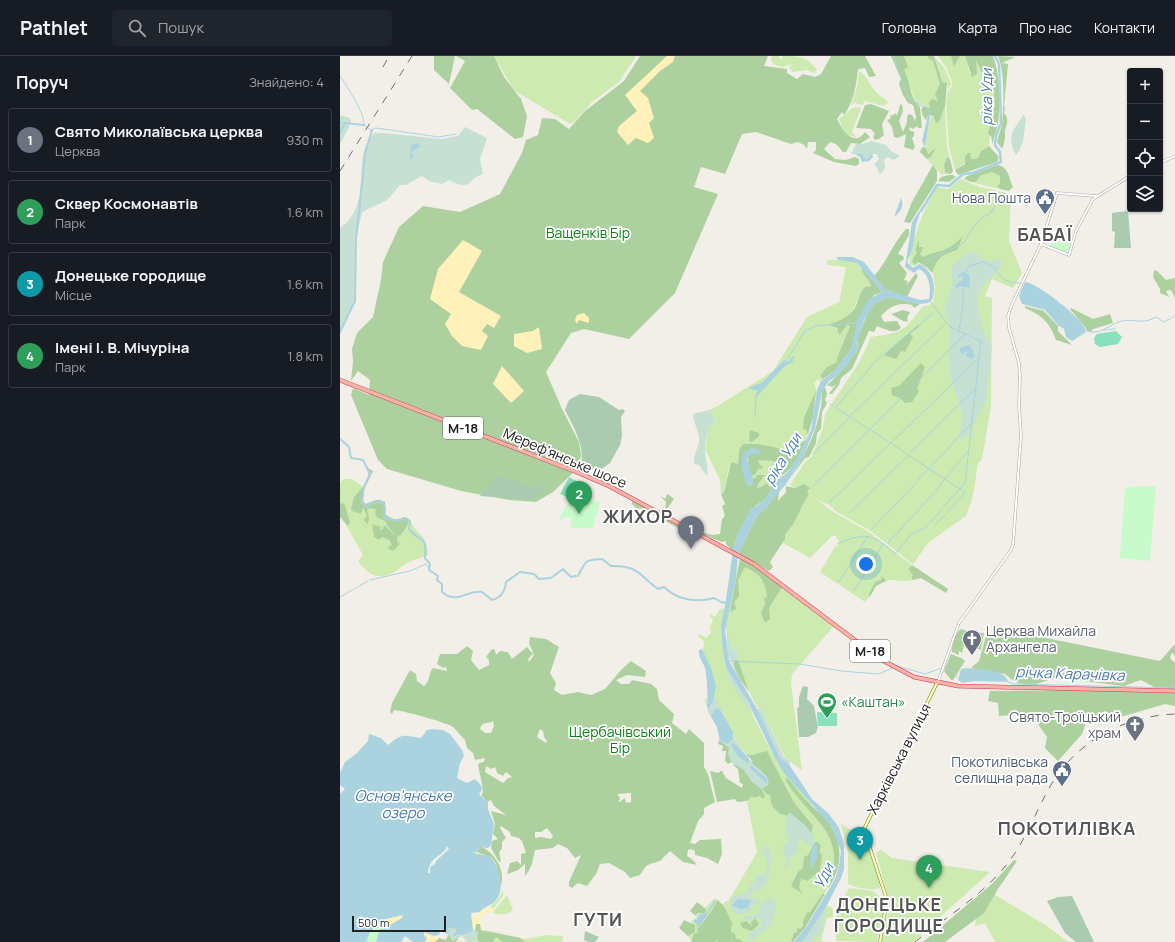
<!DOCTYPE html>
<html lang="uk">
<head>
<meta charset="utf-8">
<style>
	:root { --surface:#171b24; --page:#20242c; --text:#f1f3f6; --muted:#9ea1a6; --line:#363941; --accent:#7c3aed }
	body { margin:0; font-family:Manrope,sans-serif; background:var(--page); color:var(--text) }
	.controls { position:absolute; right:12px; top:12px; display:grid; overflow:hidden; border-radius:4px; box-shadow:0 1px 3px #0004 }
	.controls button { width:36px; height:36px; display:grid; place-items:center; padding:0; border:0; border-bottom:1px solid var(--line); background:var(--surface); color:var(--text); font:20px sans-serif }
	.scale { position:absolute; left:12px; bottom:10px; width:94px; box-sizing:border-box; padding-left:4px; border:2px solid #222; border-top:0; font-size:11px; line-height:14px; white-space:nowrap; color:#222; -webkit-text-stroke:3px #fff; paint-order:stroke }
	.you { position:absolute; left:526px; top:508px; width:14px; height:14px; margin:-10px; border:3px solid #fff; border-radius:50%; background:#1a73e8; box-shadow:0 0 0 6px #1a73e833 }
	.badge { display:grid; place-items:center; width:26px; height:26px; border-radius:50%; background:var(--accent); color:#fff; font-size:13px; font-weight:700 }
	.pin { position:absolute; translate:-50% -33px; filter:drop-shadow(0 1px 2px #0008) }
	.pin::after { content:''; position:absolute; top:21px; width:14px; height:12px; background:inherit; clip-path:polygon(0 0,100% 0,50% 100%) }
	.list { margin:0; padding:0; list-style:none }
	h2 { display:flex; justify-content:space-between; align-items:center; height:52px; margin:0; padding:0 16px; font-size:17px }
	h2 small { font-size:13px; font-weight:400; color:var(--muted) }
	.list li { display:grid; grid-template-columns:26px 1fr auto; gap:12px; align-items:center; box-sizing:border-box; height:64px; margin:0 8px 8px; padding:0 8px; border:1px solid var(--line); border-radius:4px }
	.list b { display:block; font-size:15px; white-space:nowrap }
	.list p { margin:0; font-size:13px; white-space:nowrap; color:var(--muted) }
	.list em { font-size:13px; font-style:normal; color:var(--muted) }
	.icon { flex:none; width:22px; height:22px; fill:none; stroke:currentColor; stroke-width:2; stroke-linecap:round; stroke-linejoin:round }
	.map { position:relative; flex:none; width:835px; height:886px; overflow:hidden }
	header { display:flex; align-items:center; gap:24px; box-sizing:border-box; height:56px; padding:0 20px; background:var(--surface); border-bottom:1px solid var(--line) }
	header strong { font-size:19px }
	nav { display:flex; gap:22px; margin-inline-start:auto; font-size:14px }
	.search { width:280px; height:36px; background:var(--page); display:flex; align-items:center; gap:10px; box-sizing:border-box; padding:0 14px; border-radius:4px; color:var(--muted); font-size:15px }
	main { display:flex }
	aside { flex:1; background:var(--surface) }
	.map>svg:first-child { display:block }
</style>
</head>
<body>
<header>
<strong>Pathlet</strong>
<div class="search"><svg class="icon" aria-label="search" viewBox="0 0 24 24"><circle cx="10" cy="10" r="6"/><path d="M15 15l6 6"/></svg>Пошук</div>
<nav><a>Головна</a><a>Карта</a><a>Про нас</a><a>Контакти</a></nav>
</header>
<main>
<aside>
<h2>Поруч<small>Знайдено: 4</small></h2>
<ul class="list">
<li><span class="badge" style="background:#6b7280">1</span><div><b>Свято Миколаївська церква</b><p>Церква</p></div><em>930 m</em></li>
<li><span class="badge" style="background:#2e9e5b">2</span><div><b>Сквер Космонавтів</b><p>Парк</p></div><em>1.6 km</em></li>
<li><span class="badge" style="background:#0f9aa8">3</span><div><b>Донецьке городище</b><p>Місце</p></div><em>1.6 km</em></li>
<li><span class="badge" style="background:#2e9e5b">4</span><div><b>Імені І. В. Мічуріна</b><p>Парк</p></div><em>1.8 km</em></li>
</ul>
</aside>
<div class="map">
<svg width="835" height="886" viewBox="0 0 835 886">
	<rect width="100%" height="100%" fill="#f2efe9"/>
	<g fill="#cdebb0">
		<path d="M154,0h142l-17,26 -27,20 -18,20 -4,2 -53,-32 -5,-5z"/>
		<path d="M432,0h6l4,4v-4c14,0 27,0 35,14l-3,3 -7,-3 -15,2 -3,-5 4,-3 -11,3 -9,-3 -2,-5z"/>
		<path d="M564,0h24l5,5 7,23 -1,17 -5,-1 -4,3v5l-15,-6c-2,-11 -12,-23 -10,-35l3,-1z"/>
		<path d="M594,0l11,13 6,15 -3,6 -1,-7 -5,-1z"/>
		<path d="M598,0h13l3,11 6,-11h5l5,19 5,-16 17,19 2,9 1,17 -3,10 -3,32 -8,5 -3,7 -8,1 -5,-2v6l-10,7 -6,-23 -3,-43 1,-10 5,-8v-4l-6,-15z"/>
		<path d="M519,15c8,4 10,14 17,21 4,4 9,6 12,11l-5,3 -18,-5 -3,4 -8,-2 -3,3 6,-19z"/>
		<path d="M605,50l2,41 3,12 -3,-2 -3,8 1,9 -3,1 -15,-16 4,-2 -1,-5 -2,2 -2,-2c0,-11 2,-26 5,-36l2,-1 6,7z"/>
		<path d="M514,51l7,1 -9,24 4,5c-11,0 -14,-9 -17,-18z"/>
		<path d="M652,116l8,4v8l-2,2 2,3 -29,-7h5l4,-6z"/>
		<path d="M620,123l20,8 31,7 -2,47 13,32 -9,15 -21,-9 -7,17 7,2 -1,108 -9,53 -4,4 -5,33 -7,20 -38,27 -15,21 -44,-34 -32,-18 -9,-8 -7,-2 -9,-6 20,15 37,21 43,33 -4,4 5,6 -2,3 2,2c-10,3 -18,-2 -27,1l-4,-3 -14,18 3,-1 -6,7 -45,-30 15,-25 3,-1 1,-4 -3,-6h-4l-22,22 -27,-15 2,-4 -1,-5c13,-11 15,-26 26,-39l-20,-10 15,-23 7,-6 11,-28 2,-14 35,-53 11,-24c33,-5 32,-5 52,-31l7,-1 3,-3 2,-15 -2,-14 -14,-10 -5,3 -3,-1 -2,-3c6,-30 12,-48 28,-75l11,2z"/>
		<path d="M487,204h11l19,3 13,19 1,5 -5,-1c-7,6 -8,12 -11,20 -3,9 -17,16 -26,19l12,6 6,-6 3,1 -13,32 1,4 -8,3 -10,11 3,3 -2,2 -4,-1 -3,3 3,9 -13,25 4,18 -2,5 -21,12c-11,-6 -22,-4 -31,-9l-15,7 -1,15 -8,-3 -6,30 -3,2 -1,-14 -15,-31 3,-19 4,-8 4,-1 -7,-11 7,-3 57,-36 34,-54 32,-15 7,-35 -19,-2z"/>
		<path d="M418,403l16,2 7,6 -1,7 2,1 -9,12 -4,-1 -2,-3 -10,6 -1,-2 8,-12h-6l-3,5 -3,-2 -2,-5 4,2 5,-7h5l-4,-3z"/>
		<path d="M4,423h8l13,9 -2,14 16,8 12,14 19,-5c6,18 18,14 18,36 -7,3 -16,5 -23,9 -3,2 -5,4 -7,6 -18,11 -29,7 -40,-9l5,-6 -23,-41v-32z"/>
		<path d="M400,502l11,5 83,63 -42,48 -1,9 11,88 -17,-14 -24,-49h-3c-10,-17 -20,-39 -21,-59l-5,1 -1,-3 -5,-22z"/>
		<path d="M385,552l-4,17 4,39 10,24 15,22 21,41 38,50 23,36 4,20 -2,21 -41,64h-100l-5,-6 3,-14 24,-24 7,6 7,-4 28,-48 -10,-51 5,-5 -3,-15 3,-26 -6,-1 -6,-7 -27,-50 3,-11 -13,-35 1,-9 -6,-6 2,-2 6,4 5,-5 -1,-5 3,-8 -3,-4 1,-2 4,3 5,-8z"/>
		<path d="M501,768l20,11 5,7 15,43 -2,3c-8,3 -23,0 -31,-4v-32z"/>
		<path d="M541,794l11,8 98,14 -51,46 -3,5 -23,19h-31l8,-38 -14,-51z"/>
		<path d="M509,832l24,3 7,6 3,15 -6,30 -41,-1 1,-31z"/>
		<path d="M163,834v6l-9,12h-3l-1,-1 8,-8z"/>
		<path d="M167,839l6,15c-4,4 -13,6 -19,3l-1,-1z"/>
		<path d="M655,839l52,31 21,16h-73l-10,-19 -10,3 1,-8z"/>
		<path d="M487,849l6,4v8l-6,1 -6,22 3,2h-22z"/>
		<path d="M146,874l40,9 20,-4 17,1 -1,6h-90l2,-8z"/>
	</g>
	<g fill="#add19e" fill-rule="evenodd">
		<path d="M94,0h21l-6,28 -15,-14z"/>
		<path d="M116,0h38l10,21 17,22 6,17 -4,21 -8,2 -38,-30 -5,1 -22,-22 15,-27z"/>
		<path d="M300,0h128l-4,10 23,3v4l10,6 6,-5 12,3 6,-3 10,-18h34l11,20 -7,1 -4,-9 -7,1c-2,17 -4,32 -14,46l-2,-3 -5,7c5,11 17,29 28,13l5,5 -10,7 -9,-1 -5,9h-3l-7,-8 -6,-2 -6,7 11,10 11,1 9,-3 4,2v5l-3,2 -22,-4 -21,-9 3,-3v-8h-8l-1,7 -3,-4 -6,-3 -7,2 -35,-12 -14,2 -17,40 -24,-7 -7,20 24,7 -43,99 -46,46 -45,-10 -13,4 -25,39 16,37 17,33 2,13 -2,12 -26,25 -17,10 -27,-2 -48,-9 -74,-22 -9,-9 -27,-65 2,-7 16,7 1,-15 -12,-9 -7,10 2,-20 -1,-12 5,-16 16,-16 8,-37 2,-18 16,-35 24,-21 37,6 40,-18 22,-41 4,-13 12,-5 4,-17 13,1 14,10 16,-18 39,-30z"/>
		<path d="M551,0h13l4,10 -1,3 -2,-1c-1,5 1,5 2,9 4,12 3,21 13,30l2,21h-4l-1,-2 -4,3 -3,-2 -1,3 5,2v4l-2,2 3,9 -2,3 -9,-3 2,-13 -8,4 -4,-1 -2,-10 -5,-7 3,-1 1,-5 1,2 4,-3 1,3 3,-11 2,-1 1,7 -4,10 4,11 4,-10v-6l3,-2 3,2 2,5 1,-4 -3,-12 -5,-2 -5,-8 -4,-11 2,-5z"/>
		<path d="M588,0h6l8,26 5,1 -2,23 -6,16 -3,1 -3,-8 -5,1 -2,4c-3,-3 -6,-9 -3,-14l7,2 -1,-6 3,-3 6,2 -3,-7 5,-10 -7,-23 -5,-3z"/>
		<path d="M611,0h9l-6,11z"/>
		<path d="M625,0h28c7,19 8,48 5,68 -1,7 -5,14 -5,21l-2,-9 -3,-2 7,-30 -1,-13h-5l-1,-3 6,-2 -2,-8 -9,-3 -7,-15 1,14 -5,3z"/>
		<path d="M658,0l17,1 -13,6 6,1 -4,42 1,2 -1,5c7,8 1,12 1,20 0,7 0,8 -3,16l-5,-7c1,-6 4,-12 5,-18 2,-18 3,-52 -4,-68z"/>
		<path d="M531,48l18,7 -7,13 2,11 -5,4 -4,1 -2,-3 2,-3 -4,-5 -15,-1 9,-23z"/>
		<path d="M649,90l10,11 -2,5 -39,13 -3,-5 10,-6v-7l3,-4h2l1,6 7,-1 3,-7z"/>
		<path d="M582,91l4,1 2,6 8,-6 -5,9 -4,2 -7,-7z"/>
		<path d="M607,101l3,2 3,12 -2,3 -6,-1 -1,-8z"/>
		<path d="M593,109l4,6v10l-27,42 -6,-1 8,-20z"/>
		<path d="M658,109c11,2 11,14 15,22l-4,4 -9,-2 -3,-3 3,-2v-8l-8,-4 -12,4 -4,6h-5l-7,-3 3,-3z"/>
		<path d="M608,119h5l3,2 -7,5 -11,-1 3,-4z"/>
		<path d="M566,173h3v6l-11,19 5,2 1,3 -5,4 8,10 -3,7 4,1 -2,5 10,-13 2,3 -11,21 -21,-7 -12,-14c13,-14 19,-33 32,-47z"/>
		<path d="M623,180l-6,14c-16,5 -19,7 -25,23 -4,-6 -7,-8 -14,-11l-4,3 -2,-4 5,-9 -2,-2 4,-10v7h4l-3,8 4,2c5,-4 11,-4 18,-6 9,-4 15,-8 21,-15z"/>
		<path d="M521,211l21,25 -8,3 -18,34 -4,19 -17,23 -12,8 -3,-3 7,-9 10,-5v-4l13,-32 -3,-1 -8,10 -2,-7 -9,-3c9,-3 21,-8 27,-17 4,-8 3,-15 11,-22l5,1c-1,-8 -9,-12 -10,-20z"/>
		<path d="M816,214l10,10 9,-2v20l-4,-8 -5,1 3,6 -9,-4v-4l-7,-12 1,-6z"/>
		<path d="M548,241l32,7 -6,4 -2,-3c-13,-3 -22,1 -31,11l3,6 13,-1 4,7c-8,7 -16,1 -24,-2l-3,6 -5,-1 -17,38 -11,9 -2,7 -7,9h-3l7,-10 -4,3 -5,-2 14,-13 16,-21 1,-14 10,-25 6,-8z"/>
		<path d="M685,250l19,5 14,15v5l14,14 -16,-5c-6,-17 -13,-24 -31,-32z"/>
		<path d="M731,252l22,11 17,-5 3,9 -20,6 -2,3 -4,-1 -2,-4 -15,-18z"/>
		<path d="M563,254l7,2 -3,6 1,4 -5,-1 -12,-7z"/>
		<path d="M578,269l2,1 -10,8 3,3 -8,15 -4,-1 -5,8 -12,-4z"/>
		<path d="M581,307l4,4 -8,22 2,2 -7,11 -7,1 -5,-5 -8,-3 -1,-7 8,-2z"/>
		<path d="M485,331l2,7 -2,6 2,3 -5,9 -1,17 -4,4 -1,10 -7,14 -4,1 -19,26c18,-25 36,-60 36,-92z"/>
		<path d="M476,335l-3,26 -5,18 -2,-5 -3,-1 1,-12z"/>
		<path d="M410,374l9,3v3l-6,5 -4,1z"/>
		<path d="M466,384c-4,11 -13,30 -24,35h-2l1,-8 -5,2 -2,-8 -16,-1 2,5 4,3 -6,1 -4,7 -4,-3c-2,-7 -4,-14 1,-19h9l-8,-6 -10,17 5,20h5v-7l3,1 2,-4h8l-7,9 -1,5 10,-6 2,3 4,1 -8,13 -10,6 -18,30 -4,15 -7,-7v-3l-4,1 -20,-8v-2l10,3 8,-1 2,-15 3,-3 -3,-10 3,-2 -4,-10 3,-2 7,-30 7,2 1,-14 4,-6c11,-1 32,2 42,7l5,-6h7z"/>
		<path d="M26,411l7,4 -9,19 -1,11 3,3c7,-3 12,-6 19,-2l1,13c7,5 11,5 19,2l4,2c-1,7 -6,15 -12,18l-8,-9 -4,-7 -9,-4 -1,-8 -5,-1 -3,2 2,8 -1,6 -4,-3v-2l3,-3 -4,-9 -2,7 -9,-3 -1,-2 3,-12 13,-15 2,-6z"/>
		<path d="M464,428l6,4 -3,3 2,4c-10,13 -12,28 -24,39v5l-15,23 3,5 -4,4 -31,-18 3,-4 15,-32 10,-9 13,-17 -1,10 8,-9v-6l9,2z"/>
		<path d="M328,438l6,5 -9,13 -2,-1 2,-3 1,-6 -6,-6 6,3v-3z"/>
		<path d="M292,444l17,9v1l-13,-2 -4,-4z"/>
		<path d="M2,447l3,2 5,18 -2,3 -8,-9v-13z"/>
		<path d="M316,458l44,22 -1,1 -16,-6 -25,-14z"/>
		<path d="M32,468l9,3 -1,3 3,-1 1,-4 13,12 1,7 2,-4 -1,5 -6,6 -4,-2 -1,-2 4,-2 -3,-5 -7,-3 -3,3 -5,-3z"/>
		<path d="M400,503l11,5 31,23 -13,21 1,11 -5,4 -4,-10 4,-9 -1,-6 3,-1c-2,-17 -7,-23 -22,-30l-7,13 1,17 -5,5 2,7 -6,3z"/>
		<path d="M572,509l36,24 -2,4 -25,-15 -8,2 -2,-2 2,-3 -5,-6z"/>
		<path d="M542,520l4,5 -10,5 -5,9 -3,1 7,-14 6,-2z"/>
		<path d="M621,573l6,2 -5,22 -3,-2v4l-7,-3c-1,-7 3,-19 9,-23z"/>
		<path d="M631,576l13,1 -3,17 -15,-6z"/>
		<path d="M664,576l3,3 4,-1 35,4 114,23 15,-17v12l-2,-3 -2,1 -1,4 5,5v26l-21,-2 -13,-7 -17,6 -41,-5 -19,-6 -31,10 -17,-2 -11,-9 -34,-6 8,-7 7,-25z"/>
		<path d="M190,581l16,2 13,8 -9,26 6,10 -2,7 8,5 16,-3 13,3 14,-6 16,-19 10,-9 15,10 -1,6 -18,-2 -11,5 5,4h8l3,-4c5,1 14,3 19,4l6,5 2,11 15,14 -2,9 14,11 3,-5 15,14v24l4,7 7,28 -11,6v6l-6,7 -8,22 5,1 5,-4 21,-1 1,15 -4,10 -11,-6 -12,-3v-4l-4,-2 -3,1 -1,6 6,4 4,5 -14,-3 -13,-11 -10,10 -10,3 -4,2 -6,9 -10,3 -5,-6 -16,-9 -9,1 -4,10 -9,12 -9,-3 -6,5 -3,-2v-4l12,-27 -6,3 -8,-10 -9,-4 -5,4 -18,2c-3,12 -2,16 -10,26v-12l-7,6 -11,4 3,-11 7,-2 4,4v-11l5,-1 -4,-12 -3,-3 -8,-2 -1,-4 -9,-6 -1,2 6,10 -4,4v7l-3,3 2,9 -2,1 -8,-14 1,-7 6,-2 -5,-5 2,-10 -4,-13 15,4 -12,-9 -3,-6 -4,2 -5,-6 1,-7 -5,-24 1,-2 5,-1 1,-4 -10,2 -2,-7 -6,-5 -2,-8c-5,-4 -7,-9 -12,-13 -5,-4 -52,-17 -59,-17l-2,4 -2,-2 2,-9 18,-33 6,4 1,7 7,5c6,-4 4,-12 9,-18l14,3 -1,-4 -3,1 -6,-4 3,-10h17l10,-8 6,5 -2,9 8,10 10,-5v-5l-3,-3 6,-8 3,1 1,5 4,-4 8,1 4,7 15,-12 6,7 -5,5 1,3 5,-7 -5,-12zM153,665l1,5 -3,7h-6l-5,-4c2,-8 8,-5 13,-8zM200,673l3,2 1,6 3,4 -1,2 -9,-6zM146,710l5,3 4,-2 2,6 6,3 3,-4 6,5 -4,1 -5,5 -18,-11zM291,737v9l-5,1 -1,-5 -7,5 2,-5 -3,-4zM207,772l6,8 -2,3 -10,-2 -6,1v-6h6z"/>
		<path d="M611,598l12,5 2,2 -12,19h-2l-7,-9z"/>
		<path d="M394,604h4l11,32c-5,-8 -18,-22 -15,-32z"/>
		<path d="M726,634l109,3v13l-10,-2 -48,14 -12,-7 -18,9 -5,14 -24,27 -13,-13 2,-11 -16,-23 -32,2 -1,-13 -10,-2 2,-10z"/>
		<path d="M379,684l10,7 3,15 -4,2 -3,-3 1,-10h-4l1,-5 -5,-2z"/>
		<path d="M427,695l26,50 20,25 -2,8 -7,-10 -14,-8 -10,-2 -8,-8 -2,-11 -4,-1 -4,-6 5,-10 -14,-13 -2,-6 -5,-5 6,1z"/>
		<path d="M399,707l13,16v3l9,6 4,8 -1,3 -5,-3 -5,2 -2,-2 -5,5 -10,1 -2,-3 -18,3 -7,-31 9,2 1,-2h2l4,7 16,10 1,-4 -3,-1 -2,-14 -5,-4z"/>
		<path d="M446,721c8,7 13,17 21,24 6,7 14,12 20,19 17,24 16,46 1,69 21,-58 -16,-66 -42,-108z"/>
		<path d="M475,786h3l3,4 -2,6 3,3c0,6 -2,10 -2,16l-13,10 -6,-2 -2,9 4,6 -12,-8 7,-14 5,-4 1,-11 4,-2z"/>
		<path d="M140,790c14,6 26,23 21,40l-5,-22 -4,-6 -15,-6z"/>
		<path d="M674,804l3,1 -19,28 -14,24 -39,29h-22l69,-58z"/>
		<path d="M483,837l2,1 -20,34 -12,14 -2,-1 3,-8 3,-1v-4l3,1 3,-3v-5l4,-8 3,-1z"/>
		<path d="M378,844l7,8 8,17 -2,2v5l4,2 1,5h3l4,3h-11v-6l-1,6h-13l1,-2 -2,2 -1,-2 -1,2h-24l3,-8 4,-2 -1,-3c6,-5 9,-11 14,-17 3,-4 3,-8 7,-12z"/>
		<path d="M357,846l10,8 -2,3h-7l-2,3 -6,-5z"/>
		<path d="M415,862l4,6 -7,7 -9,-3 -3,-5 6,-2 6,5 -1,-3z"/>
		<path d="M344,864l11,5v7l-7,4 -9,-8z"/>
		<path d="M136,868h4l1,6 3,1 36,7 5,4h-23l-5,-5 -3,2v3h-15c-4,-5 -5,-13 -3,-18z"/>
		<path d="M108,879h2l2,5 5,-4 1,4 -3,2h-21l5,-4 7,2z"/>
	</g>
	<g fill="#c6e0d4">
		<path d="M0,59l10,3 1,5 -11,21z"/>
		<path d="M683,59l3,3c-2,12 -1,27 -10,37 -10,-20 -3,-23 7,-40z"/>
		<path d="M125,71l22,11 -7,21 3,15c-18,6 -10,18 -34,6l-7,4 -13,-3 -7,-5 -16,9h-6l-13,15 -25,12 -6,27 -1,62 -15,31v-104c35,-23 10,-73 34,-95h9l59,6 16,-3z"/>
		<path d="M532,85l14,4 5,6 9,5 -6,4 -6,-3 -4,2 1,9 -4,6 -3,-2 -1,-5 -3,-2 5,-6 -2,-5h-5l-4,5 -6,-5h-11l5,-10h6z"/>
		<path d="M627,197h8l12,8 13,-2 2,8 -22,21 -3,13 5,27 10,18 -6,56 -19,34 -10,3c2,-6 5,-12 5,-18 0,-19 -11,-34 -13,-54 -2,-19 7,-40 -5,-56l8,-25v-20z"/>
		<path d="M369,354l7,12h-4c-5,9 -8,21 -7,32 1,8 4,14 2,22l-8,-11 -5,-1c-1,-11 6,-18 5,-25 0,-9 -6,-16 -6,-25z"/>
		<path d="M386,569l6,25 5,-1 1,11h-4l-1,3 6,14 -11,-21z"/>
		<path d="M386,611l7,7 20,39c-11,-12 -25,-30 -27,-46z"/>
		<path d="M366,641l1,9 3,5 3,-14h2c9,23 21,48 38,67 6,6 18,12 15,21l-6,4 -10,-7 -8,-12 -12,-7 -4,-9 1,-6 -9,-7 -3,-14 -9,-15 -3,-12z"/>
		<path d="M421,652l23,49 6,4v5l-11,-10 -22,-45v-2z"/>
		<path d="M449,756c8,7 32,23 23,35l-13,-9 -2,14 -8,6 -1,9 -4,1 2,-7 -3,-13 1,-4 5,-3v-3l-3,-2 1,-18z"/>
		<path d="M427,789l5,14c-7,17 4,26 -21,34l-3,6 3,-2 10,4 -2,3 -5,1 -7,8 -10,1c-7,-5 -8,-10 -5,-17l14,-4 5,-9h5l-2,-3 2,-6h6l5,-4v-10l-4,-9 1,-5z"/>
		<path d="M429,842l6,3 1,7 -6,17 -19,17 -3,-2 1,-6 12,-8 1,-8h-9l-6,3 -4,-3 2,-3 4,2 11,-5v-5z"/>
		<path d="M487,849l-5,24 -2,5 -10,8h-5l-1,-2z"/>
		<path d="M107,872h8l1,3 -2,6c7,-2 12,-4 19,-6v-2l5,3 -1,7 -4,3h-6l-5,-6 -10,5 -2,-5 -8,-4v-3l6,4 1,-2z"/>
	</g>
	<g fill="#fff1ba">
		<path d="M327,0h8l-2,6 -13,9 -20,20 8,7 6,20 -5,5 5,15 -6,5 -12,-5 -8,7 -11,-13 2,-6 18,-15 -12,-16z"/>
		<path d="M123,184l19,11 -23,41 42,24 -7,12 -7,-4 -5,7 6,5 -7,14 -19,-4 -10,-10 -7,-12 6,-10 -21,-15 8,-30z"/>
		<path d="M244,257l5,5v5l-10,-3 -2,4 -2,-4 2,-5z"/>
		<path d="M199,271l3,22 -15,4 -13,-7v-12l19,-3z"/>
		<path d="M162,310l22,25 -13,12 -18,-19z"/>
		<path d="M150,851l4,1 -1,3 -10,3 -3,10h-4l-1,6 -2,-1 -2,-13h9v-5z"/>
		<path d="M59,859h4l-1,3 -10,6 -7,-1 -4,3 -1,-4 2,-2z"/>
		<path d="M84,876l12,4 2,3 -4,3h-9l2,-2 -3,-5z"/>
	</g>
	<g fill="#aacbaf">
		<path d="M788,155l3,37h-17l1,-16 -3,-1v-18z"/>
		<path d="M240,338l19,3 20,13 4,-1 2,2 -4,6 1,19 -2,9 -10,18 -10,7 -19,-4c4,-21 -7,-38 -16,-56l4,-10z"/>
		<path d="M157,419l33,11 18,1 -15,13 -53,-4z"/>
		<path d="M463,630l5,1 -1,12 7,7 4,21 -2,6 -8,4h-9l-2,-29 2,-1v-10z"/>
		<path d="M732,840l22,46h-18l-11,-9 -18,-32 11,-4z"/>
		<path d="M245,875l14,6 -4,5h-7l-4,-2z"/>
	</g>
	<g fill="#c8facc">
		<path d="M713,174l19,9 -3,13 -2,1 -17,-6 3,-7 8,3 4,-7z"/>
		<path d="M816,430l-6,75 -30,-3 5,-71z"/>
		<path d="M237,440l11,6 7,-2 5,2 -7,26h-22l1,-10 -4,-1 -9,3 6,-13z"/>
		<path d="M41,866l2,5 -7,15h-11l5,-10z"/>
	</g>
	<g fill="#88e0be">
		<path d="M776,275l6,6 -4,7 -18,3 -5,-3 -1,-6 3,-4z"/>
		<path d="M229,421l9,5 -9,16 -9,-4z"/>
		<path d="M477,656l20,1v13h-19z"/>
	</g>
	<g fill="#aad3df" fill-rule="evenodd">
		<path d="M591,53l-6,39 -3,-7 7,-30z"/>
		<path d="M78,87l2,4 -8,4 1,6 -3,3 1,-15z"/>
		<path d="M515,98h7l5,5 5,-5 1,3 -4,4 -7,1 -2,-5z"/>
		<path d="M561,142c4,7 -1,15 -7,19z"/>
		<path d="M582,151l-6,18 -3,23 -6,14 6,6 6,-4c14,6 18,22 13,36l-4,3 -8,1 -32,-7 -14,7 -10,16 -7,23v8l-17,23 -11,7 -7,11 -7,36 -12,29 -17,27 -20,24 -10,9 -15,32 -3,4 -2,26 -11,51 4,31 28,48 22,47 11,10 22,33 17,15 10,14 5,16v25l-3,9 -14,27 -23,35 -2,2h-8l13,-16 28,-47 4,-13 2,-15 -9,-24 -48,-54 -9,-15 -27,-56 -22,-35 -3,-15 -2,-27 4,-19 8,-55 4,-15 13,-26 15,-10 13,-21 9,-6 13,-20 11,-23 6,-40 4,-9 14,-10 17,-23 5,-28 12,-21 13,-7 -25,-29 -19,-3 -2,-3h17l11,5 22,28 34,10 9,-1c2,-10 1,-25 -10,-30l-5,4 -9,-6 7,-45z"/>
		<path d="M622,216l7,3 1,13 -9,-2 -5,2v-3l7,-6 -1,-4 -2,3 -2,-1z"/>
		<path d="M685,226c11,0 62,39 61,50l-14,9 -6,-4 -2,-8 -6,-4 -13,-15 -23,-6 -3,-8z"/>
		<path d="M630,289l5,11 -3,3 -6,-3 1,-6 -4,4 -3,-2v-4z"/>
		<path d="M453,300l2,1 -4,4h4l-10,5 -27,29 -2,5 -1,-5 3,-4 -10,-3 15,-6 21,-22 4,2z"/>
		<path d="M413,392l7,2 1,2 -1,2h-9l-4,6 7,23 -5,3 -2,-1c-4,-12 -12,-33 6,-37z"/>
		<path d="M362,593l9,19 5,18 -3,15 -3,6 1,5 -4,-6c1,-7 0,-30 -2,-38 -2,-6 -7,-10 -6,-18z"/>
		<path d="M626,612c12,2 40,0 42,14l-33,-1 -13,2 -4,-3 3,-11z"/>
		<path d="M379,652l14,24v6l-5,6 -8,-4 -3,-13 -6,-11 4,-7z"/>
		<path d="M92,673l11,1 7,4 12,16 2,6 -4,7 -3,15 10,5 8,-4 8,9 -4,6 9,9v6l6,15 -3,21 -3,3 -9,-1 -2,5 -4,1 16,3c10,8 16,32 8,43 -5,7 -13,7 -17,13l-9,1 2,17c-4,5 -13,4 -20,7l3,-6 -1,-3h-8l2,3 -1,3 -7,-5 -2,6 -5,1 -10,-4v3l3,3 -2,4h-12l-8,-6 -4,6h-25l3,-11 6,-7 5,1 12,-7 1,-3 -21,5 -12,12 -4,10h-26v-148l5,-5 -5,-4v-12l5,-11 11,-8 12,-13 1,-7 12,4 7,7c16,-13 15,-9 33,-7l6,-8zM107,790l2,3 -13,12 -1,3 -5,3v6h-2c2,-19 15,-15 19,-27z"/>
		<path d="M393,687l16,15v5c-8,-2 -13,-10 -18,-17z"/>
		<path d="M412,710l15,13v5l-17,-16v-2z"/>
		<path d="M475,787l2,3v12l-5,10c-3,-6 -2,-19 3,-25z"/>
		<path d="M398,843l12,1 2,1 -5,7 -7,1 -8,-4z"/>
		<path d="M374,844l2,1c-7,10 -11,20 -19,27v-3l-4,-5h4l2,-6 8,-1z"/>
	</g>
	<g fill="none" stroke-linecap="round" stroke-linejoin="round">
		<g stroke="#aad3df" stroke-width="1">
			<path d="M553,0l16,43 21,11"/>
			<path d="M0,20c7,11 25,37 24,49l7,5 5,-2 63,9 17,-3"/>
			<path d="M0,66l5,1"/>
			<path d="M651,156l11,-19 7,1"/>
			<path d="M584,210c9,-13 27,-14 39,-23 4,-3 4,-7 7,-11 6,-9 15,-18 25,-21"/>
			<path d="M625,218l4,-8 14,-4 11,5c5,10 14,17 27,16"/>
			<path d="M590,245l20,26 31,14 -16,142 -5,6 5,3 -18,21"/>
			<path d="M832,262l3,-3"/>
			<path d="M764,274l11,-1"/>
			<path d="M619,275l4,-27v-17"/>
			<path d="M747,275c14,5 22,-7 35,-10 8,-2 14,1 22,0 4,0 8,-2 12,-4l8,5 6,-3"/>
			<path d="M446,305l19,-30 10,-5 41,-3"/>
			<path d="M490,348l59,38"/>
			<path d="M497,350l38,-44 58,-49"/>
			<path d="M511,359l95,-92"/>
			<path d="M415,360l1,-16"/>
			<path d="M531,372l94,-94"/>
			<path d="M552,386l86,-83"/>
			<path d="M551,387l16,11"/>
			<path d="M571,396l65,-64"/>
			<path d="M473,398l36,-36"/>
			<path d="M568,399l52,34 -17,18"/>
			<path d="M578,424l54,-57"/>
			<path d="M473,430l56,-56"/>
			<path d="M595,435l33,-40"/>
			<path d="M489,447l62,-60"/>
			<path d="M509,457l60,-58"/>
			<path d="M595,469l10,-10"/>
			<path d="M531,474l46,-48"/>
			<path d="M548,487l46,-50"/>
			<path d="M497,488c26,-12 38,-10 58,10l16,-20 14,-6 17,-19"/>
			<path d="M30,524l40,-9 16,-7 3,4"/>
			<path d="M499,526l29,-46"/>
			<path d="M514,535l29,-47"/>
			<path d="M0,541l28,-16"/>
			<path d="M389,605l71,3 41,7 38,3 13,-6"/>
			<path d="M557,610l28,8 17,-6"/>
			<path d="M605,612l8,3 4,6"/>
			<path d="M668,626l6,2 161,4"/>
		</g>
		<g stroke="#aad3df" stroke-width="2">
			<path d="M0,77l5,-10 19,2"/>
			<path d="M0,276l15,-31 1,-62 6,-55 3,-30 7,-24"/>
			<path d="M0,383l9,8 2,11 12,2 7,14 -7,15 -1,14 5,4 4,-4 11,-1 3,5 -1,11c11,5 19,-1 26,3l-1,8c13,16 17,3 16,29l5,6 -1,6 9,6 -1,4 5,4v8c16,13 23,-2 40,0l10,8c9,-2 13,-9 14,-18l14,-10 14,2 5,5 12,-1 12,-9 8,8 5,-1"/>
			<path d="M238,520c8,-16 7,-16 24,-17l9,7c27,-1 28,9 47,23l6,-2c13,13 33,16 50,11l7,4 6,1"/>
		</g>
		<path stroke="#aad3df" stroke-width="2.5" d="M581,155l16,-26 12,1 14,-12 10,-1 28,-11 -1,-10 -5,-7 1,-9 5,-13 -2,-59 -4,-8"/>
		<g stroke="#a9a9a9" stroke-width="3">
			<g id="tertiary">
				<path d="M820,107l15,-7"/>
				<path d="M701,188l28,11 7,-24 17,-32 37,-23"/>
				<path d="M598,626l21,-59 52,-73 2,-5 8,-109 -2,-31 1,-29 -1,-13 -10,-35 -1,-12 4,-12 29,-60 16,-51 39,3"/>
			</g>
		</g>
		<g stroke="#707d05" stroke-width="3.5">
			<path id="secondary" d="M540,886l7,-42 -21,-64 -1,-9 72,-144"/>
		</g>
		<g stroke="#dc2a67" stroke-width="4.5">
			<path id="trunk" d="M0,324l234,91 35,15 145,78 126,95 34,18 44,9 217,5"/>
		</g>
		<use href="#tertiary" stroke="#fff" stroke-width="2"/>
		<use href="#secondary" stroke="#f7fabf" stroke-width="2.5"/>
		<use href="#trunk" stroke="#f2b4a3" stroke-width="3.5"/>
		<g stroke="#707070" stroke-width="1" stroke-dasharray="8 8" stroke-linecap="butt">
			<path d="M43,11l6,-11"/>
			<path d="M0,115l72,-115"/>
			<path d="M575,886c31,-25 68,-47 92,-78 17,-21 27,-48 40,-72 25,-48 74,-76 128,-78"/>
		</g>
	</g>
	<defs>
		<g id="civic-pin" transform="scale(1)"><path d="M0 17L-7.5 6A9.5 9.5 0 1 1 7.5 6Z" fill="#5c6f8a" stroke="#fff"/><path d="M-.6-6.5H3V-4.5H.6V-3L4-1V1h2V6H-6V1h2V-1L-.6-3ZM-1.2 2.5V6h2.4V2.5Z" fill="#fff"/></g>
		<g id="church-pin" transform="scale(1)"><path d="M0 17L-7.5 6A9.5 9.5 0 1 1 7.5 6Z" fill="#6b7280" stroke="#fff"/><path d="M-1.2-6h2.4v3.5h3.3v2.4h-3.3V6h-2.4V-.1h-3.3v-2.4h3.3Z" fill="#fff"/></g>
		<g id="stadium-pin" transform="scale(1)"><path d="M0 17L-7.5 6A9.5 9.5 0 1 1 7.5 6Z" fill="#2e9e5b" stroke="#fff"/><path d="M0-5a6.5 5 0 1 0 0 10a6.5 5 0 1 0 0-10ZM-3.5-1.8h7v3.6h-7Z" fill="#fff"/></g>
	</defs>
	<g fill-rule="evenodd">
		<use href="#civic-pin" x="705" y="142"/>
		<use href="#church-pin" x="632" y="583"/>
		<use href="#stadium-pin" x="487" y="646"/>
		<use href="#church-pin" x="795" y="669"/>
		<use href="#civic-pin" x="722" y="714"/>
	</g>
	<g text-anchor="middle" stroke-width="3.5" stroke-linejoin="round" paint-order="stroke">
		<g fill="#fff" stroke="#646464" stroke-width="1">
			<rect x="103" y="361" width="40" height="22" rx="3"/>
			<rect x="510" y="584" width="40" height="22" rx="3"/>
		</g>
		<g font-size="13" font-weight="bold" fill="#222">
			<text x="123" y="377">М-18</text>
			<text x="530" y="600">М-18</text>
		</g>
		<g font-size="14" fill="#4e5e75" stroke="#fff" text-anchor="end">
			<text x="691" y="147">Нова Пошта</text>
			<text x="708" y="711">Покотилівська<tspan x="708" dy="16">селищна рада</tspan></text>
		</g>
		<g font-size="14" fill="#0c8416" stroke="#fff">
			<text x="248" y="182">Ващенків Бір</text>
			<text x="280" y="681">Щербачівський<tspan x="280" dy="16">Бір</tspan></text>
		</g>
		<g font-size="14" fill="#222" stroke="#fff">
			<text transform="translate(225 402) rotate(23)" y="5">Мереф'янське шосе</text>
			<text transform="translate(559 703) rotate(-63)" y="5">Харківська вулиця</text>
		</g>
		<g font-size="14" fill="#5b616d" stroke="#fff" text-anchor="start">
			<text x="646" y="580">Церква Михайла<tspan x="646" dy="16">Архангела</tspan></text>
			<text x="781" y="666" text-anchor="end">Свято-Троїцький<tspan x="781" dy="16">храм</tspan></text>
		</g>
		<g font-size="14" fill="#27864d" stroke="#fff" text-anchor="start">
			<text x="501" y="651">«Каштан»</text>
		</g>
		<g font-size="15" font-style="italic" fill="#4a7aab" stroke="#fff">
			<text transform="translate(647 41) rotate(-90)" y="5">ріка Уди</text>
			<text transform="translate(443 403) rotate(-58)" y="5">ріка Уди</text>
			<text transform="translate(730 618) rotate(2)" y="5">річка Карачівка</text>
			<text x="63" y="745">Основ'янське<tspan x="63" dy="17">озеро</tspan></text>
			<text transform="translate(484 820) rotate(-64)" y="5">Уди</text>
		</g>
		<g font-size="18" font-weight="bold" letter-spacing="1" fill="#555" stroke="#fff">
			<text x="705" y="185">БАБАЇ</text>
			<text x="298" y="467">ЖИХОР</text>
			<text x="727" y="779">ПОКОТИЛІВКА</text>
			<text x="549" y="855">ДОНЕЦЬКЕ<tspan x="549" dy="21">ГОРОДИЩЕ</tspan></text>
			<text x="258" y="870">ГУТИ</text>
		</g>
	</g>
</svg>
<div class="controls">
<button>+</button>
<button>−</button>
<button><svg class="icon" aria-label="locate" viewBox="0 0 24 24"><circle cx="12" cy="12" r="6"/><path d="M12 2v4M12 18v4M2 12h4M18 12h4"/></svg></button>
<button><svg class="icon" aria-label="layers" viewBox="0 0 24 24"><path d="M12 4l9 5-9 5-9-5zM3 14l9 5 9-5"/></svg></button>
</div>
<div class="scale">500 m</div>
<div class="you"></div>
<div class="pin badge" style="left:351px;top:493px;background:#6b7280">1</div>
<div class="pin badge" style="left:239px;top:458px;background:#2e9e5b">2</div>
<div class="pin badge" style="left:520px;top:804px;background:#0f9aa8">3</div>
<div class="pin badge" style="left:589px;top:832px;background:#2e9e5b">4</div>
</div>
</main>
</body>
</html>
